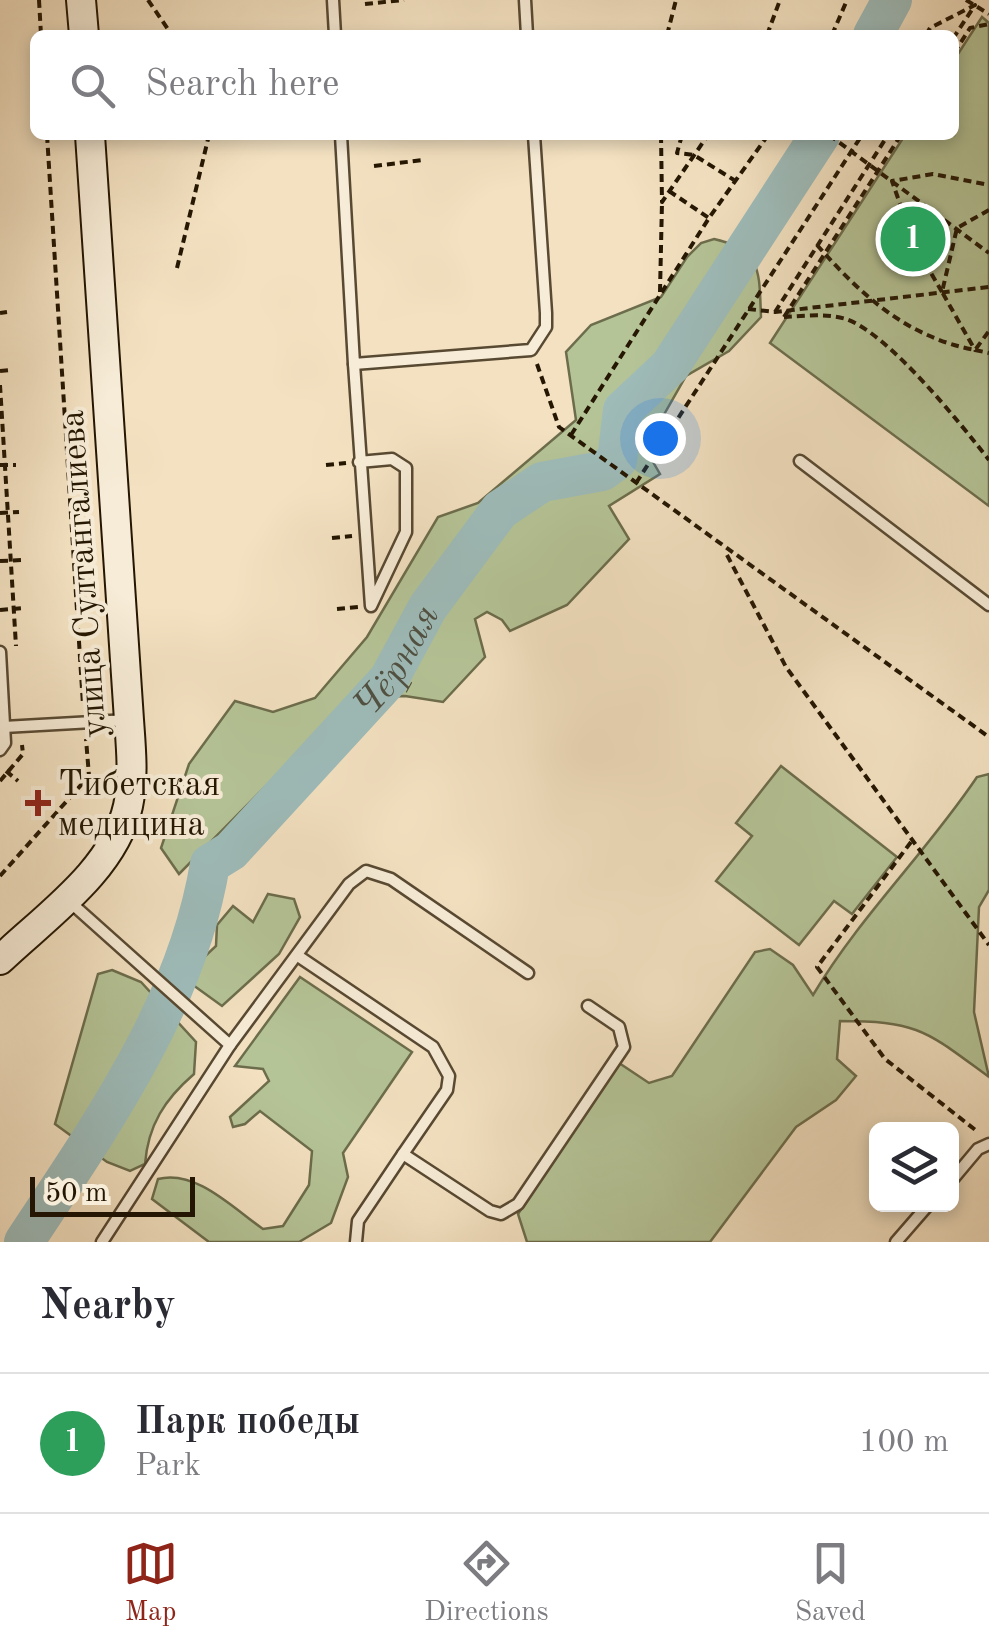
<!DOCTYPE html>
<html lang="en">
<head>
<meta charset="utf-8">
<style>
	:root { --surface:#fff; --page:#f7f7f7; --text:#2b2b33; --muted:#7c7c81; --line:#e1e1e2; --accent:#8f2418 }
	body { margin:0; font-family:"Old Standard TT",serif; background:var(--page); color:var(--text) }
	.controls { position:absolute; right:30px; bottom:30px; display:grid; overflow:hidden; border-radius:15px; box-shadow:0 5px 15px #0003 }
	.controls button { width:90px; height:90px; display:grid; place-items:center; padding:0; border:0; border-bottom:2px solid var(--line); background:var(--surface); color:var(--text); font:50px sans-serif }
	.scale { position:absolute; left:30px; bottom:25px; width:165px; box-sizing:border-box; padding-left:10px; border:5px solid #241602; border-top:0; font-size:28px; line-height:35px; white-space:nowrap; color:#241602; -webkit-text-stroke:8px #f7ecd7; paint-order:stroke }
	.you { position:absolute; left:660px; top:438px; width:35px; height:35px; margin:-25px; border:8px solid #fff; border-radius:50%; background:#1a73e8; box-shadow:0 0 0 15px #1a73e833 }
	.badge { display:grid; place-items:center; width:65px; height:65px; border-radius:50%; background:var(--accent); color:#fff; font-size:32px; font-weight:700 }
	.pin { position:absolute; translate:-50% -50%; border:5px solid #fff; box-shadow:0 2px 10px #0006 }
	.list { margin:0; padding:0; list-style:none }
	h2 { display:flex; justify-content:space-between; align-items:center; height:130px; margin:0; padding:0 40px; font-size:42px }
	h2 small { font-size:32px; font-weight:400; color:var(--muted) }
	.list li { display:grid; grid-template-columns:65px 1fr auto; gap:30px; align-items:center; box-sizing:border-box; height:140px; padding:0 40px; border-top:2px solid var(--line) }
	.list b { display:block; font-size:38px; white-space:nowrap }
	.list p { margin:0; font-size:32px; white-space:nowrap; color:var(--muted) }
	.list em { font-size:32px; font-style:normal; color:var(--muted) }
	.icon { flex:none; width:55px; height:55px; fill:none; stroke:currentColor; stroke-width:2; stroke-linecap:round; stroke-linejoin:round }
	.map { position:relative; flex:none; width:989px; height:1242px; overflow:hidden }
	.search { position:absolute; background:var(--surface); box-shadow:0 5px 15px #0003; left:30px; right:30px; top:30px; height:110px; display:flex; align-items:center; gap:25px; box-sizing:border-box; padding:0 35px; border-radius:15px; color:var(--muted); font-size:38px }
	.sheet { height:270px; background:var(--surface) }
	nav { display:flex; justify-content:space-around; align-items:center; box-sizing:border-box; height:140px; border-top:2px solid var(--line); background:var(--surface); font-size:28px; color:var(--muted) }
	nav a { display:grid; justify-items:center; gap:5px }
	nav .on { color:var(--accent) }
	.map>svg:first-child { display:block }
</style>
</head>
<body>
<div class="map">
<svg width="989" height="1242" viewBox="0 0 989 1242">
	<rect width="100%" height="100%" fill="#f3e1c1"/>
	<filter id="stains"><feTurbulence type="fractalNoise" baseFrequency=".002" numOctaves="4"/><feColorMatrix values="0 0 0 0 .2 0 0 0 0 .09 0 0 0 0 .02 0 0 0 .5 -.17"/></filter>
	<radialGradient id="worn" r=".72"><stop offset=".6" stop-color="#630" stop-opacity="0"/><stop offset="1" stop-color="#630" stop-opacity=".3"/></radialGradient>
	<g fill="#b5c497" stroke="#6c6d4c" stroke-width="2.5">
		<path d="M982,17l7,6v483l-219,-163 135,-208h49v-75z"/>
		<path d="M714,239c49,11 45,34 47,78l-32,34 -43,25 -41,72 15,26 -51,32 20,33 -62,66 -57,26 -8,-11 -15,-8 -12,7 10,38 -42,45 -38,-6 -51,1 -175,177 -18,-26 28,-84 46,-63 38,11 42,-14 52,-61 71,-120 40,-14 98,-83 -10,-68 25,-27 70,-28 26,-40 14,-14z"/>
		<path d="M781,766l116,91 -45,57 -18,-13 -35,44 -83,-64 36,-45 -16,-13z"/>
		<path d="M989,774v116l-10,17 -5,105 15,65c-62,-45 -69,-56 -149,-56l-3,38 19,17 -20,24 -40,27 -86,115h-183l-9,-28 98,-153 33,22 23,-7 83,-124 15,-3 23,16 20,30c47,-79 113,-142 164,-218z"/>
		<path d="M268,894l26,5 6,18 -21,37 -57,52 -29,-21 8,-25 15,-14 1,-21 16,-19 20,16z"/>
		<path d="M112,970l29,12 55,60 -2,32c-29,25 -46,51 -49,90l-15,7 -23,-9 -52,-38 43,-150z"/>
		<path d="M300,977l112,75 -69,101 5,24 -17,46 -32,19h-90l-57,-43 6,-20c38,-10 76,30 105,50l20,-3 26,-41 3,-34 -52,-40 -15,13 -12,3 -3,-10 39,-36 -6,-12 -28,-3z"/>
	</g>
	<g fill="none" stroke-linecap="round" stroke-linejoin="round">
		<g stroke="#9ebcba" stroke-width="40">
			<path d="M873,35l19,-35"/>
			<path id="s1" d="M24,1242c77,-117 163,-237 186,-378l21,-13 158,-172 39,-72 72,-97 42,-28 60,-11 15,-11 6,-50 47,-44 150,-231"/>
		</g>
		<g stroke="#584932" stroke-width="15">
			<g id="lane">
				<path d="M333,0l2,35"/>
				<path d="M525,0l2,35"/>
				<path d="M341,135l13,229 177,-14 15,-23v-14l-12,-178"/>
				<path d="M354,364l17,242 35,-74v-64l-14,-9 -33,3"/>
				<path d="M800,461l189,144"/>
				<path d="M0,652l5,91 -5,7"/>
				<path d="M4,727l124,-7"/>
				<path d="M70,902l160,143 -128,197"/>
				<path d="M298,956l135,91 16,29 -2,14 -44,64 87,57 11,3 17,-10 106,-157 -5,-20 -31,-21"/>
				<path d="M230,1045l119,-161 17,-13 25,8 137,94"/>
				<path d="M952,1180l26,-31 11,-5"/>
				<path d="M356,1242l2,-21 45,-67"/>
				<path d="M896,1242l33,-38"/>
			</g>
		</g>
		<g stroke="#241602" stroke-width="32">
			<g id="secondary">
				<path d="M81,0l3,35"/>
				<path d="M0,960c45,-43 114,-90 128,-154 6,-28 3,-58 1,-86l-39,-585"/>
			</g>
		</g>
		<g stroke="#241602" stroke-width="4" stroke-dasharray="8 5" stroke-linecap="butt">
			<path d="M39,0l2,35"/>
			<path d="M148,0l24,35"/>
			<path d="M966,0l23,14"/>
			<path d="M365,4l39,-4"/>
			<path d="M667,35l9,-35"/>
			<path d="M767,35l13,-35"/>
			<path d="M832,35l15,-35"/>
			<path d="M926,35l4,-7 45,-23 -21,32"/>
			<path d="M954,53l16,-25 19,-4"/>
			<path d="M47,135l36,570"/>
			<path d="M661,135l1,67 46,-67"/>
			<path d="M682,135l-5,18 17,2 40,25"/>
			<path d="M829,135l160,118"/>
			<path d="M374,166l49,-6"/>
			<path d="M669,191l40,27"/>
			<path d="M989,210l-32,18 -15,64 33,58 14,3"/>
			<path d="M817,245c45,51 90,92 158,105l14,-19"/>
			<path d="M177,268l32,-133"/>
			<path d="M660,292l2,-90"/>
			<path d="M942,292l-28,-48 -22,-63 41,-7 56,11"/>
			<path d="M748,309l27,3 214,-25"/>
			<path d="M775,312l113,-177"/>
			<path d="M0,313l7,-1"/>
			<path d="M784,317c20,-1 42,-4 62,2 43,15 114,104 143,141"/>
			<path d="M784,317l117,-182"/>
			<path d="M537,364l22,63 430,310"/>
			<path d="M0,371l11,-1"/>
			<path d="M0,385l16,261"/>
			<path d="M571,435l138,-217 59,-83"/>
			<path d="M0,465h16"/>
			<path d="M326,465l20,-2"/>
			<path d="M636,483l226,-348"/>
			<path d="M0,513l19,-1"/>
			<path d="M332,538l20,-2"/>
			<path d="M727,555l59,112 203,278"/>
			<path d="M0,561l22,-1"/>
			<path d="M337,609l21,-2"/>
			<path d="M0,610l25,-2"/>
			<path d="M6,771l12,10"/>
			<path d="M0,781l23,-27 -1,-9"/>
			<path d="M911,842l-94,125 68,92 93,73"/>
			<path d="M0,876l89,-100 -3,-37"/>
		</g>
		<use href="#lane" stroke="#f7ecd7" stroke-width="10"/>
		<use href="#secondary" stroke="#f7ecd7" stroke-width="28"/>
	</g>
	<path fill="#8f2418" stroke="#f7ecd7" stroke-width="4" d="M33 788h10v10h10v10h-10v10h-10v-10h-10v-10h10z"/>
	<g text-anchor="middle" stroke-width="8" stroke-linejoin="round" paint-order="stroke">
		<g font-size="35" fill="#241602" stroke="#f7ecd7">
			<text transform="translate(82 574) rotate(-94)" y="12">улица Султангалиева</text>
		</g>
		<g font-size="35" fill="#241602" stroke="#f7ecd7" text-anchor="start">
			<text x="58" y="795">Тибетская<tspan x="58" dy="40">медицина</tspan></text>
		</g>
		<g font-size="38" font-style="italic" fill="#4f5042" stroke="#f7ecd7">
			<text dy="13" stroke="none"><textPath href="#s1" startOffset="702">Чёрная</textPath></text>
		</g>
	</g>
	<rect width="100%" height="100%" filter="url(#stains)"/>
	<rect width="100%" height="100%" fill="url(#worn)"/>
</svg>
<div class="controls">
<button><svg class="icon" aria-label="layers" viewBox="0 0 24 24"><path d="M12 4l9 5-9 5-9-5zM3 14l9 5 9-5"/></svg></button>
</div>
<div class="scale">50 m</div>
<div class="you"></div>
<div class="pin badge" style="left:913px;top:239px;background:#2e9e5b">1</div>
<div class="search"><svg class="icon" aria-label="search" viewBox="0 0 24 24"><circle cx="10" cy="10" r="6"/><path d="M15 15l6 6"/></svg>Search here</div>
</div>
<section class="sheet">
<h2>Nearby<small></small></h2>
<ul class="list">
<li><span class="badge" style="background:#2e9e5b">1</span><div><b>Парк победы</b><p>Park</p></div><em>100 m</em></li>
</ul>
</section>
<nav>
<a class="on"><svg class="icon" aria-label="map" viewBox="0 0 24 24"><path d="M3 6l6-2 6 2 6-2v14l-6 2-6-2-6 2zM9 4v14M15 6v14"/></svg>Map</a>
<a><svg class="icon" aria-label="directions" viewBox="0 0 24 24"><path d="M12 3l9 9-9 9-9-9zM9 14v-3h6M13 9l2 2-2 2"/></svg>Directions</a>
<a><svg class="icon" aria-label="saved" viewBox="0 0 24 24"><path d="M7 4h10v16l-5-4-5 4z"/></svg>Saved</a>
</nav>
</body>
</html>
